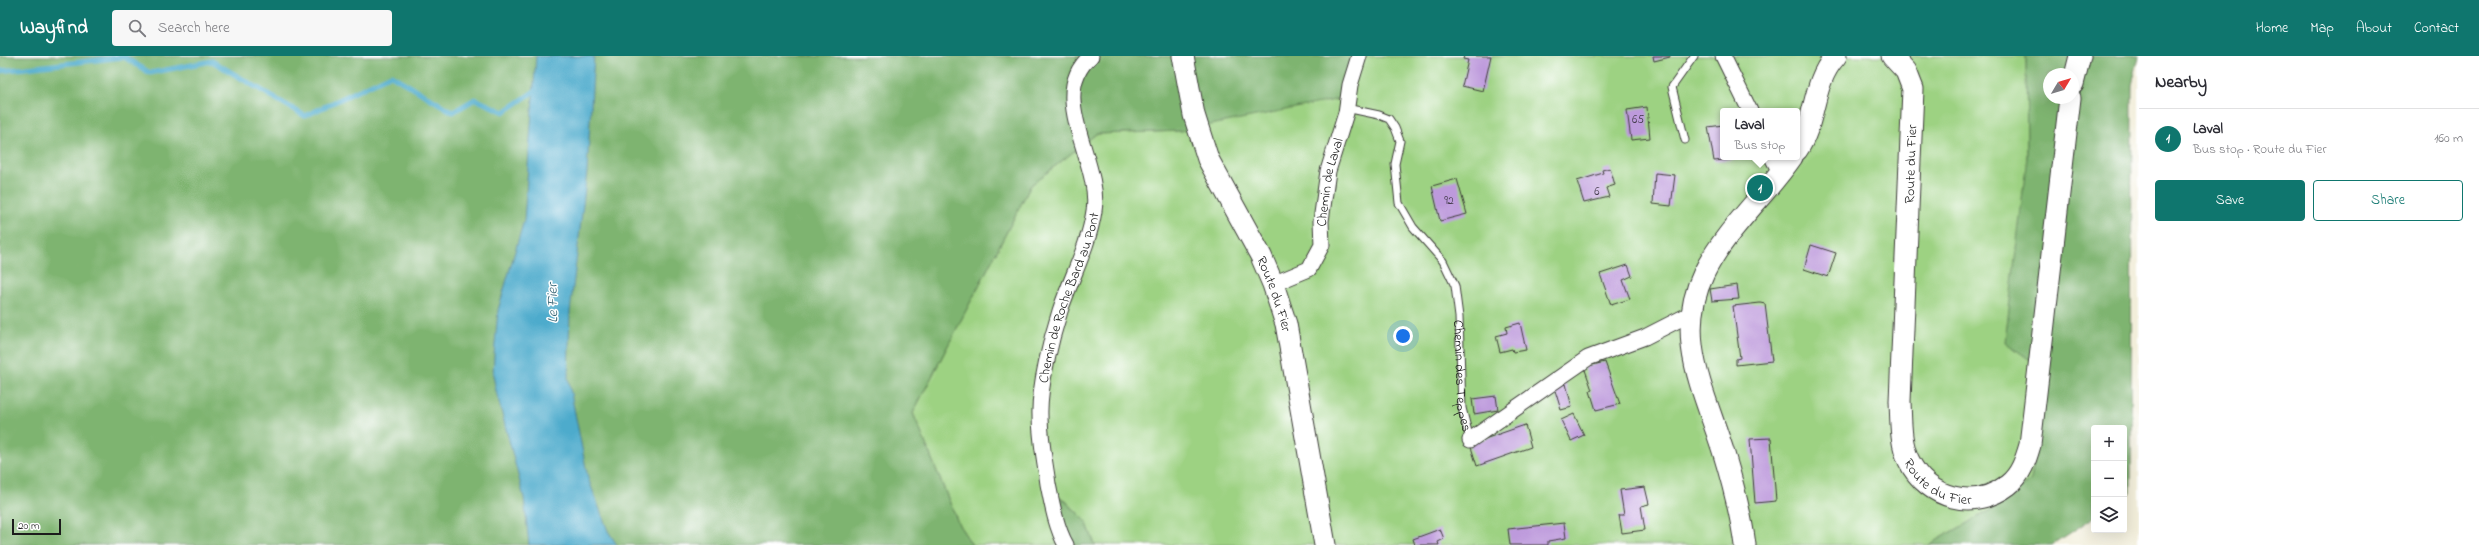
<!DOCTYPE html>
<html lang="en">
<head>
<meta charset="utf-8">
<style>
	:root { --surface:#fff; --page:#f7f7f7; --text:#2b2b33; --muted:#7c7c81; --line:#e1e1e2; --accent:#0f766e }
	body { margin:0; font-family:"Indie Flower",sans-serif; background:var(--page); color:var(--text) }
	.controls { position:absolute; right:12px; bottom:12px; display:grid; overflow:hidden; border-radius:4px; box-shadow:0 4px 16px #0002 }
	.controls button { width:36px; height:36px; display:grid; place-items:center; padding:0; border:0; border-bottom:1px solid var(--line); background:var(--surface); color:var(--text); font:20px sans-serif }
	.compass { position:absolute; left:2043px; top:12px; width:36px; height:36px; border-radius:50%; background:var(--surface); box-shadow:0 4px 16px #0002; rotate:52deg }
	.scale { position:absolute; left:12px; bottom:10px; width:49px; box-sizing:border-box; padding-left:4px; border:2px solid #1c1c1c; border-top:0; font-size:11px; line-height:14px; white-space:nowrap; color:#1c1c1c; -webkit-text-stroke:3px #fff; paint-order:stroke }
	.you { position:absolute; left:1403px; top:280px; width:14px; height:14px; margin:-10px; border:3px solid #fff; border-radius:50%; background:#1a73e8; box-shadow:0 0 0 6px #1a73e833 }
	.badge { display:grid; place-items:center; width:26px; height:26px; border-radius:50%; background:var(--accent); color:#fff; font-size:13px; font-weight:700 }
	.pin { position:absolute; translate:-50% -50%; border:2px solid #fff; box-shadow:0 1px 4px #0006 }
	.popup { position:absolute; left:1720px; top:52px; width:80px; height:52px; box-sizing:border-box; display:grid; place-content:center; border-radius:4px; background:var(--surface); filter:drop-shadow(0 1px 3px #0005); font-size:13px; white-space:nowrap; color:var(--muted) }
	.popup b { font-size:15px; color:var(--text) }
	.popup::after { content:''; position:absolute; left:50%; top:100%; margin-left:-8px; border:8px solid transparent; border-top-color:var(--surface) }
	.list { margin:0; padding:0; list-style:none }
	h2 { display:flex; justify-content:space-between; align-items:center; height:52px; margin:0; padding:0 16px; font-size:17px }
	h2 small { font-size:13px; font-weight:400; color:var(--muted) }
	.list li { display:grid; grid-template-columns:26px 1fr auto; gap:12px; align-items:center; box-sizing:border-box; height:60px; padding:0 16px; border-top:1px solid var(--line) }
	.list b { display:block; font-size:15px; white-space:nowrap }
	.list p { margin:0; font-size:13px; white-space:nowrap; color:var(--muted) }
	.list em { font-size:13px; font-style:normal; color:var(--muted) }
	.actions { display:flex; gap:8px; padding:12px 16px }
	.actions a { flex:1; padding:9px 0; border:1px solid var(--accent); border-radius:4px; text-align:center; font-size:14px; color:var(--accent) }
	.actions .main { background:var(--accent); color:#fff }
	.icon { flex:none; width:22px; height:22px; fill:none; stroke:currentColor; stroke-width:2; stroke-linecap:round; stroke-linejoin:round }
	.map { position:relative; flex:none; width:2139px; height:489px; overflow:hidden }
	header { display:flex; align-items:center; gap:24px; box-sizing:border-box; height:56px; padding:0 20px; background:var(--accent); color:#fff }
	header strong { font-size:19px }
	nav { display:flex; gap:22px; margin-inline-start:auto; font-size:14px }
	.search { width:280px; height:36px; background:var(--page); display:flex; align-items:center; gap:10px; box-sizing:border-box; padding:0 14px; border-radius:4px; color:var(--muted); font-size:15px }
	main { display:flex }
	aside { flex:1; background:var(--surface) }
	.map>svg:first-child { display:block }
</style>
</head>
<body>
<header>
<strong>Wayfind</strong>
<div class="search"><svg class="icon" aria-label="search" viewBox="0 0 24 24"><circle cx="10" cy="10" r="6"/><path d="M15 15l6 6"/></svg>Search here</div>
<nav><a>Home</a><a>Map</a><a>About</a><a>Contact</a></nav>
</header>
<main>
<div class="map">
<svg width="2139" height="489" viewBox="0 0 2139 489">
	<rect width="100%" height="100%" fill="#fff"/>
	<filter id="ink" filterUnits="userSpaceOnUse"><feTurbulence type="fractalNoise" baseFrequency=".025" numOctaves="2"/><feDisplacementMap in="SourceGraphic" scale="8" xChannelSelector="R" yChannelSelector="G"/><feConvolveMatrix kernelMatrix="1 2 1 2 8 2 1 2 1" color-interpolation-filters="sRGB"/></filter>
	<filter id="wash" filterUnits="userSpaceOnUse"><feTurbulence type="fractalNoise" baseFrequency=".012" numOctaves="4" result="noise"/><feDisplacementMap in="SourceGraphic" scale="16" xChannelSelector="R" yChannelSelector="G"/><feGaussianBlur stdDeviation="0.9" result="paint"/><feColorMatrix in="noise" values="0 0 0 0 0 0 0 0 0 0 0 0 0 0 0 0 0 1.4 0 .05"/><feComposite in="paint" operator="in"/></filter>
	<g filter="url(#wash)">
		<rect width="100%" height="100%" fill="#f2eeda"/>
		<path fill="#9dd282" stroke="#5c774f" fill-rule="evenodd" d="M1352,0h674l1,101 21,216 -17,107 -39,29 -63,36h-834l-9,-24 -24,-24 -2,48h-88l-13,-20 -46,-112 118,-228 65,-51 85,-3zM1723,55h74v46h-74z"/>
		<g fill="#7eb470" stroke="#4d6846" fill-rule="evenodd">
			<path d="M0,0h1352l-12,43 -159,32 -85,3 -65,51 -118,228 46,112 13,20h-972z"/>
			<path d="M2026,0h113l-7,29 -1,407 -7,5v-69h-30v89l-42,28h-123l63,-36 39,-29 17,-107 -43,-31 22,-185zM2049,18h24v24h-24z"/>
			<path d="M1061,441l25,24 9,24h-35z"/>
		</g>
		<path fill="#4eabcc" stroke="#356474" d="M536,0h58l-7,116 -17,140 -2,66 20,100 20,53 9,14h-88l-5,-47 -28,-107 -3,-16 1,-20 4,-45 26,-90z"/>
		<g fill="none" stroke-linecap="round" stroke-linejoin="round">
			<path stroke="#4eabcc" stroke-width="5" d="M0,15l124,-14 26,16 62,-12 93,55 86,-41 62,37 22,-13 29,13 35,-24"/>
		</g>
		<g id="blocks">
			<g fill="#bd9adc">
				<path d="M1464,0h27l-8,35 -21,-5 6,-26 -5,-1z"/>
				<path d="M1653,0h17v1l-16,4z"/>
				<path d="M1647,51l3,31 -19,2 -4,-30z"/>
				<path d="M1723,69v32l14,2 -23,2 -6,-34z"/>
				<path d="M1610,112l5,17 -9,3 3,9 -25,6 -7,-22 26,-8 -1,-3z"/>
				<path d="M1655,117l20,2 -4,31 -18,-2z"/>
				<path d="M1457,123l10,35 -27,7 -8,-35z"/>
				<path d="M1811,189l25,8 -8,24 -24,-8z"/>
				<path d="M1628,209l4,11 -9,4 7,19 -19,6 -11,-31z"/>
				<path d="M1737,229l2,14 -27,2 -2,-12z"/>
				<path d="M1760,247l5,1 7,57 -36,4v-6l4,-1 -7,-52z"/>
				<path d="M1520,267l6,27 -13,2 -1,-3 -12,3 -4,-16 11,-3 -1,-6z"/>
				<path d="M1605,306l15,42 -24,6 -6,-19 2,-1 -8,-23z"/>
				<path d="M1566,328l6,23 -11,3 -7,-23z"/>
				<path d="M1496,340l2,14 -24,4 -2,-15z"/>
				<path d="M1574,358l10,21 -13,6 -10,-21z"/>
				<path d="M1525,369l6,22 -54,19 -7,-22z"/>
				<path d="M1771,382l5,63 -21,2 -5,-64z"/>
				<path d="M1645,431l4,17 -8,2 4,24 -23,3 -3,-18h5l-4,-25z"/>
				<path d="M1564,467l2,15 -18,3v4h-38l-2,-16z"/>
				<path d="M1440,473l4,10 -6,3 1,3h-24l-2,-6z"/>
			</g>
		</g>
	</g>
	<g filter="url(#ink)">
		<use href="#blocks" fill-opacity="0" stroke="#3c3c38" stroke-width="1"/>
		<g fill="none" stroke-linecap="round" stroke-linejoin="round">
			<g stroke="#3c3c38" stroke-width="9">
				<g id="service">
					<path id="s1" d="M1346,52l33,7 10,4 6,9 5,13 -5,23 4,39 14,24 30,34 12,25 4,31 3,91 8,32"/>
					<path d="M1685,84l-13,-53 22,-31"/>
				</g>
			</g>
			<g stroke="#3c3c38" stroke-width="17">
				<g id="minor">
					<path d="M1723,0l27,55"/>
					<path d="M1772,101l9,17"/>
					<path id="s2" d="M1273,228l36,-15 13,-24 -1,-24 7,-50 18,-58 4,-28 9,-29"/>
					<path d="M1470,384l118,-82 57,-21 47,-24"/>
					<path id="s3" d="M1066,489c-10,-18 -14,-41 -18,-61 -3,-23 -8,-45 -8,-69 -1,-28 11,-76 20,-104 11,-33 29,-66 34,-100 8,-49 -49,-116 -3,-155"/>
				</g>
			</g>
			<g stroke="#3c3c38" stroke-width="23">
				<g id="secondary">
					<path id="s4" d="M1183,0l11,59 14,44 53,97 12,28 13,40 39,221"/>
					<path id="s5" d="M1892,0l14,15 7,18 -13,312c1,20 0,42 9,60 19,38 65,50 99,24 13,-10 18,-26 22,-40l40,-347"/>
					<path d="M2073,28l7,-28"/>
					<path d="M1797,94c20,-29 14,-67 39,-94"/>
					<path d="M1745,489c-4,-31 -12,-61 -21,-91 -19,-62 -51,-117 -20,-181 21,-43 61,-77 88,-116"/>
				</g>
			</g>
			<use href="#service" stroke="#fff" stroke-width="7"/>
			<use href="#minor" stroke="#fff" stroke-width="15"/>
			<use href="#secondary" stroke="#fff" stroke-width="21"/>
		</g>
	</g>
	<g text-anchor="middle" stroke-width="3" stroke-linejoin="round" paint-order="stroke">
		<g font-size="12" fill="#443c4c">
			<text x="1638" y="67">65</text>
			<text x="1597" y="139">6</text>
			<text x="1449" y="148">92</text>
		</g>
		<g font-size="14" fill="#1c1c1c" stroke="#fff">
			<text transform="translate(1910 108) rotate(-88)" y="5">Route du Fier</text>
			<text dy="5" stroke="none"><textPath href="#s2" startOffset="130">Chemin de Laval</textPath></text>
			<text dy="5" stroke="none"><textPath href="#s4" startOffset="257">Route du Fier</textPath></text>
			<text dy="5" stroke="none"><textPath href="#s3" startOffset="255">Chemin de Roche Bard au Pont</textPath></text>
			<text dy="5" stroke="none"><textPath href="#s1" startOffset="323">Chemin des Teppes</textPath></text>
			<text dy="5" stroke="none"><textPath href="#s5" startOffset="451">Route du Fier</textPath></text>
		</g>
		<g font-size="15" font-style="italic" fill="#356474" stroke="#fff">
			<text transform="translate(552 247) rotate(-91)" y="5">Le Fier</text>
		</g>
	</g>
</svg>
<div class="controls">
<button>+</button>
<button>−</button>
<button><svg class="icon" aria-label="layers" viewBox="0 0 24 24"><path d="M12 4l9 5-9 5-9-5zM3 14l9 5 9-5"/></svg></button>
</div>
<svg class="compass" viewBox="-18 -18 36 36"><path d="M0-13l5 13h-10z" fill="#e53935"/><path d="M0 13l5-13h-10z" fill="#7c7c81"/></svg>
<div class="scale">20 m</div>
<div class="you"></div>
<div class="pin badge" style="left:1760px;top:132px">1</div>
<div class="popup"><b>Laval</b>Bus stop</div>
</div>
<aside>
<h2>Nearby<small></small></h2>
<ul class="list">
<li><span class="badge">1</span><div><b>Laval</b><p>Bus stop · Route du Fier</p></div><em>160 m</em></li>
</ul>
<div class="actions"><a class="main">Save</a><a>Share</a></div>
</aside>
</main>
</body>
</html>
